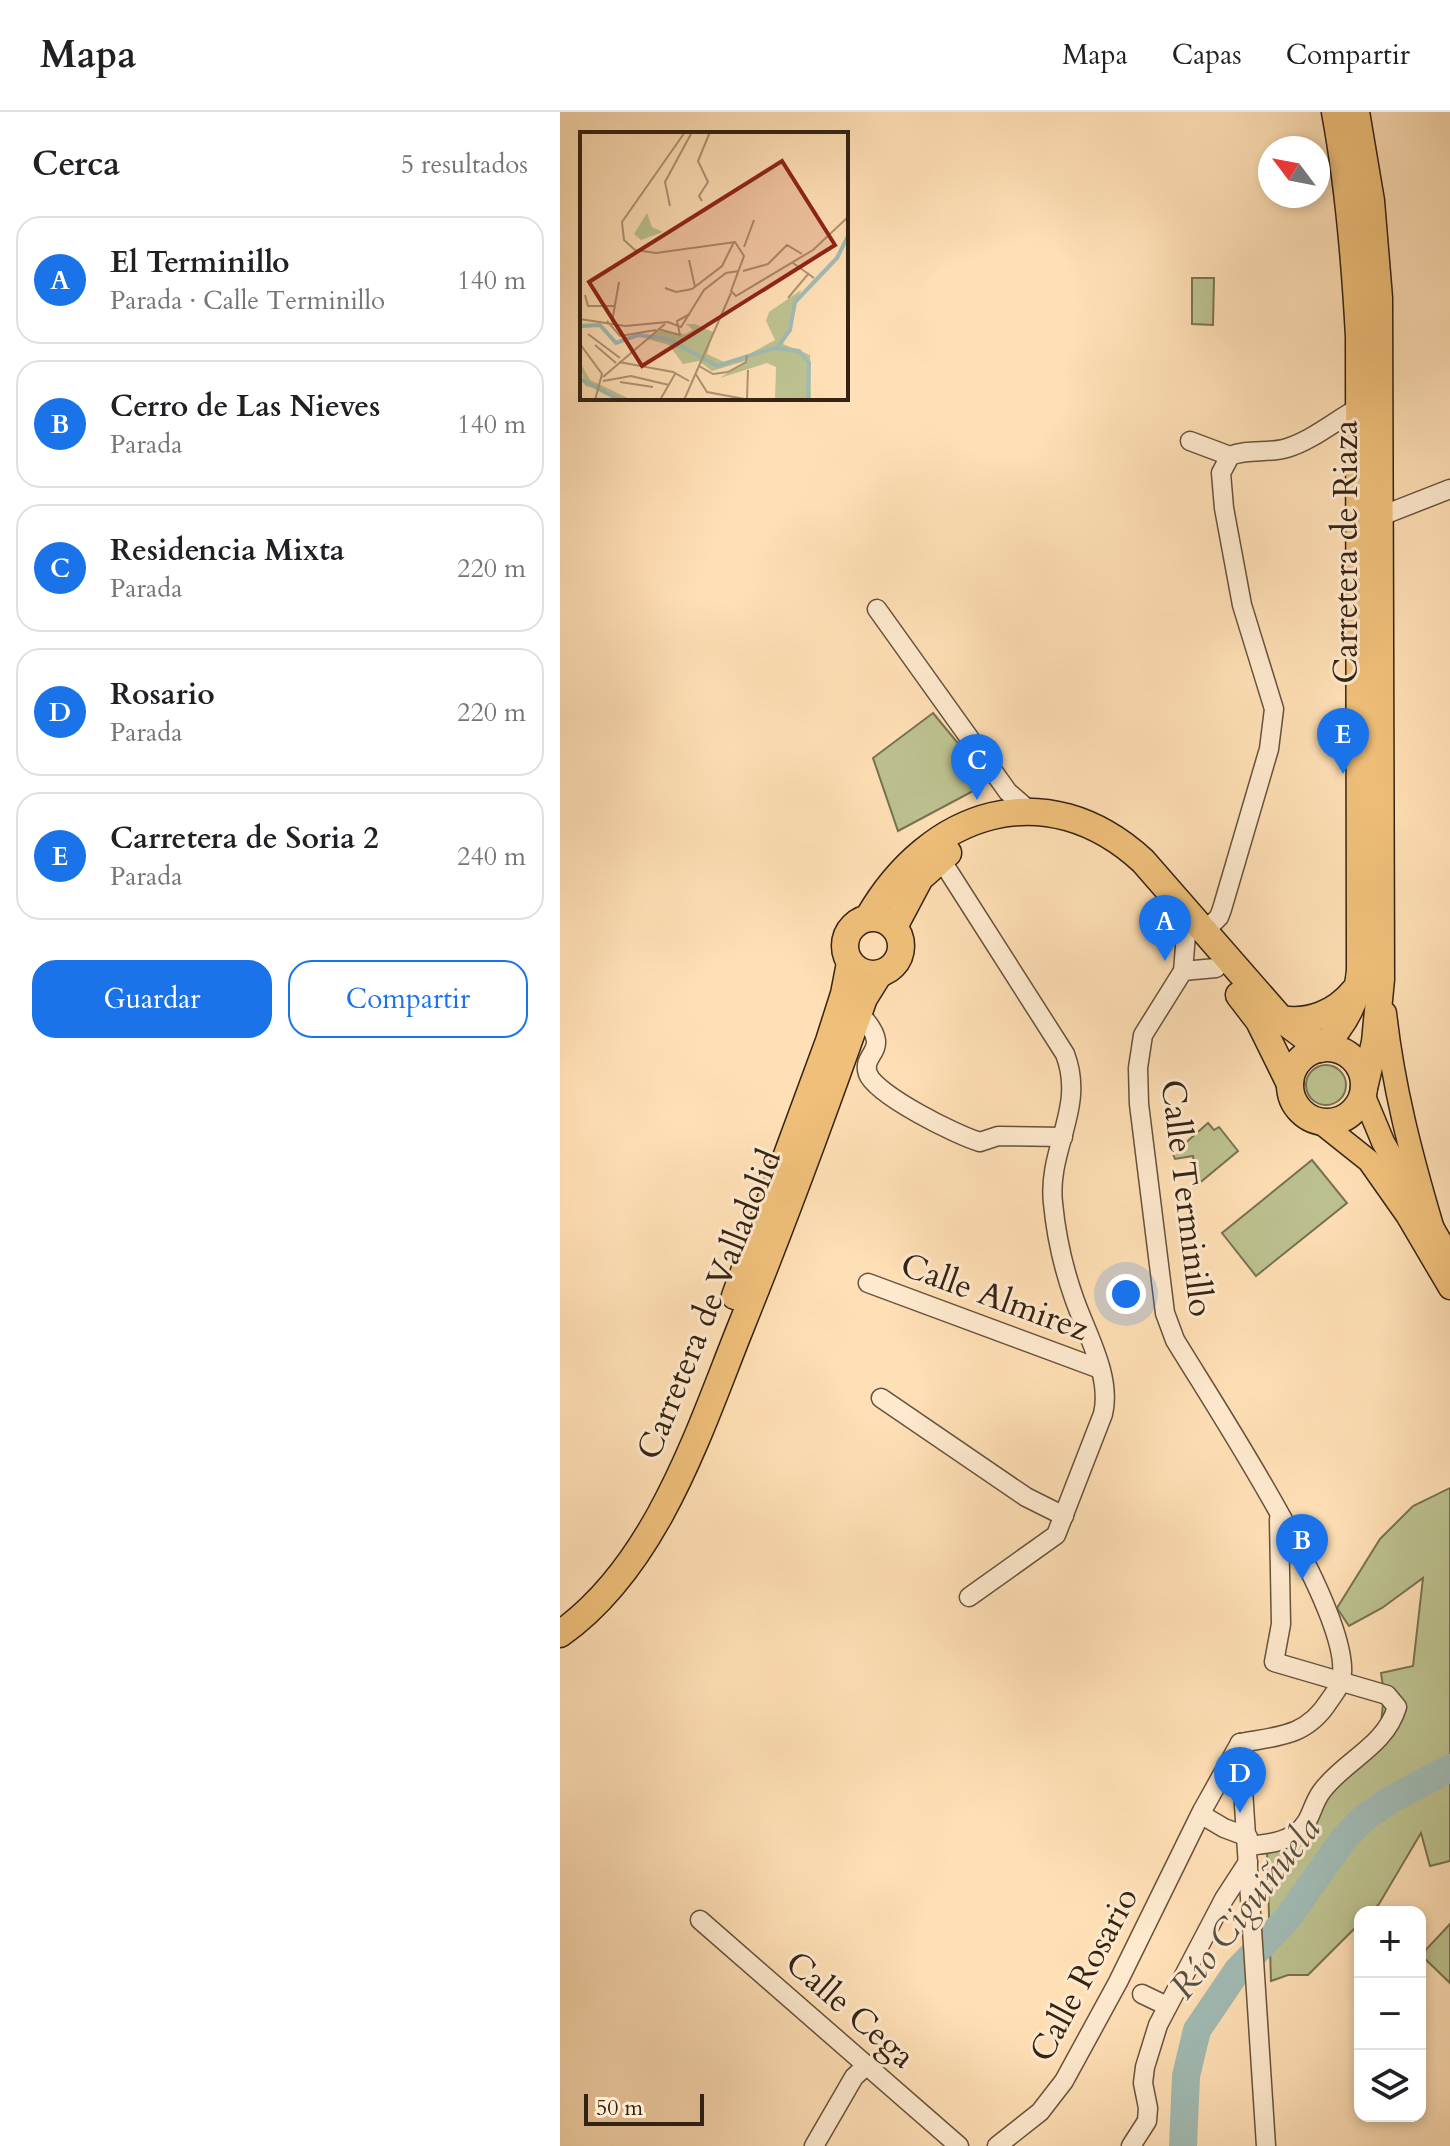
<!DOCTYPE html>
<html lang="es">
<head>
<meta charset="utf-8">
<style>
	:root { --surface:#fff; --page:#f6f6f6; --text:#202124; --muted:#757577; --line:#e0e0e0; --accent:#1a73e8 }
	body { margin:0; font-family:Cardo,serif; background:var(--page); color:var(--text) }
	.controls { position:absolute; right:24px; bottom:24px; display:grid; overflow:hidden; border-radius:16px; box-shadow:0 4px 12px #0003 }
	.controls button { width:72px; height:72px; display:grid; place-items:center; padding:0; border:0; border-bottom:2px solid var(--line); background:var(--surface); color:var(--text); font:40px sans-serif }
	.compass { position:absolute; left:698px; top:24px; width:72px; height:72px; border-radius:50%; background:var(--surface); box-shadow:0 4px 12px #0003; rotate:302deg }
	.scale { position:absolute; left:24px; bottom:20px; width:120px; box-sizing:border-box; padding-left:8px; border:4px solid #342314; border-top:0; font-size:22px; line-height:28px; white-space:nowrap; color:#342314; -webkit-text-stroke:6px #ffeacf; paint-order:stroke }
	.you { position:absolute; left:566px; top:1182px; width:28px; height:28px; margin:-20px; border:6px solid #fff; border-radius:50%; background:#1a73e8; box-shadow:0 0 0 12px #1a73e833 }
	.badge { display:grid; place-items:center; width:52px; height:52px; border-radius:50%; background:var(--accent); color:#fff; font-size:26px; font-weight:700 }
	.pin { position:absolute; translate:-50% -66px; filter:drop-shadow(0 2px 4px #0008) }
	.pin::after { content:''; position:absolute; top:42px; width:28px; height:24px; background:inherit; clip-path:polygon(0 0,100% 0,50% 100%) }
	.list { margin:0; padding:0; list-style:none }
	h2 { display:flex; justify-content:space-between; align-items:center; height:104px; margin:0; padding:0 32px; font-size:34px }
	h2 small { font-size:26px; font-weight:400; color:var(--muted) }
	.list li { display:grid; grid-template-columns:52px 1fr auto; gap:24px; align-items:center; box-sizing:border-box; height:128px; margin:0 16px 16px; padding:0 16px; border:2px solid var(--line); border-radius:24px }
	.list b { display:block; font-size:30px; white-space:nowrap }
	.list p { margin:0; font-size:26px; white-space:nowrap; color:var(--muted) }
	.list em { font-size:26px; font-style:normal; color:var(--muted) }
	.actions { display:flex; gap:16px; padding:24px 32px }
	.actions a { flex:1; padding:18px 0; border:2px solid var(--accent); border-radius:24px; text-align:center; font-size:28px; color:var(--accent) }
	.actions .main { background:var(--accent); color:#fff }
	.icon { flex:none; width:44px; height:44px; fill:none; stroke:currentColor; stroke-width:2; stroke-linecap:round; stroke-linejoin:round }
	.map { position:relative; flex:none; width:890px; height:2034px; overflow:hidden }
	header { display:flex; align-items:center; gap:48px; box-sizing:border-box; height:112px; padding:0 40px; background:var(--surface); border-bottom:2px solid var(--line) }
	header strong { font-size:38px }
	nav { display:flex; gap:44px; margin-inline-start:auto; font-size:28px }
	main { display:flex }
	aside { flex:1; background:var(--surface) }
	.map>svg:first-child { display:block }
</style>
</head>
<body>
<header>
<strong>Mapa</strong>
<nav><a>Mapa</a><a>Capas</a><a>Compartir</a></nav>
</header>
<main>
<aside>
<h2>Cerca<small>5 resultados</small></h2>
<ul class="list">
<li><span class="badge">A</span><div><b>El Terminillo</b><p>Parada · Calle Terminillo</p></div><em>140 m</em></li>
<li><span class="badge">B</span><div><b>Cerro de Las Nieves</b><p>Parada</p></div><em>140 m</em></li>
<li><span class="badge">C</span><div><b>Residencia Mixta</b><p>Parada</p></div><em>220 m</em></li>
<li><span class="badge">D</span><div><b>Rosario</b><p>Parada</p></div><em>220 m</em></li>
<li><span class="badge">E</span><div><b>Carretera de Soria 2</b><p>Parada</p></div><em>240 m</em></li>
</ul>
<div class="actions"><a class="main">Guardar</a><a>Compartir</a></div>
</aside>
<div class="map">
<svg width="890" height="2034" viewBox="0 0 890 2034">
	<rect width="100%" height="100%" fill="#ffdfb5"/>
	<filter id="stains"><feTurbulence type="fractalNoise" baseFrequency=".0025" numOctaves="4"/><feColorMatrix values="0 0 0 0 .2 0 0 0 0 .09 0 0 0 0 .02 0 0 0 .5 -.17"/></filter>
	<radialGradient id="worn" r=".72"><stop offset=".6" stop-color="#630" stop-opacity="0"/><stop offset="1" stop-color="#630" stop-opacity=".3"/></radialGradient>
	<g fill="#bdc290" stroke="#787252" stroke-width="2">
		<path d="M632,166h22l-1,47 -21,-1z"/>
		<path d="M373,601l47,57 -5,20 -77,41 -25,-73z"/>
		<circle cx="766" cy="973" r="20"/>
		<path d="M648,1011l6,7 5,-3 19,24 -41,34 -4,-29 -18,3 -2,-5z"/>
		<path d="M752,1048l35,43 -91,73 -34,-43z"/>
		<path d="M890,1376v373l-20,5 -9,-33 -42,71 -8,8h-11v11l-52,52h-20l-17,6 -4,-130 31,-7 8,-23 75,-97 3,-31 -3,-20 32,-7 10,-88 -41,30 -33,18 -12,-18 43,-69 33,-33z"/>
		<path d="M890,1812v59l-29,-28z"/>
	</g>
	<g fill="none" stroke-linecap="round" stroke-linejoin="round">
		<path stroke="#a1bbb4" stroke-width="28" d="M623,2034l3,-70 11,-46 40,-59 50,-52 55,-78 22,-23 28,-19 58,-31"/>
		<g stroke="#67523c" stroke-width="21">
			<g id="minor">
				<path d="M630,329l40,15"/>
				<path d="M821,404l69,-27"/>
				<path d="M317,497l131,183 22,19"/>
				<path d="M380,746l125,196c21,54 -18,95 -12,149 3,32 10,64 21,95 12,35 38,78 29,116l-47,121 -87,62"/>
				<path d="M645,819l14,-14 3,-8 47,-160 5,-40 -32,-104 -18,-97 -3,-35 9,-17c18,-8 38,-2 57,-8 26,-8 49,-28 73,-41"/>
				<path d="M626,823l-3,36 -40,64 -5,33 1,36 26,209 10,27c36,60 182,279 166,340 -1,7 -8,15 -12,21 -23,36 -51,35 -89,42"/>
				<path d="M623,859l33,-3"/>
				<path d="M299,901c37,39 1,38 9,61 8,21 90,62 112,68l18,-6 65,1"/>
				<path d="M308,1171l232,86"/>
				<path d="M321,1286l145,99 38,19"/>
				<path d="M680,1631l26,403"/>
				<path d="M642,1703l22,13 24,9"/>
				<path d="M688,1734c17,-2 34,-3 48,-13 16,-11 15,-28 26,-42 23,-31 63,-44 75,-84l-10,-12 -113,-33 7,-38 -2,-105"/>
				<path d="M140,1808l259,226"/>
				<path d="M582,1882l25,12"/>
				<path d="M254,2034l40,-69 13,-12"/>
				<path d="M437,2034l43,-34 24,-31 54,-99 84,-171 38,-68"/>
				<path d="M571,2034l16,-25 1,-13 -5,-25 2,-16 13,-42 66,-126 24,-37"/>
			</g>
		</g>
		<g stroke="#342314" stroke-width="25">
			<g id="major">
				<path d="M825,901c8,73 26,142 47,213"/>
				<path d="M803,982l20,48 67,116"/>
				<path d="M760,1010l49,39 38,54 43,73"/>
			</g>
		</g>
		<g stroke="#342314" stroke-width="29">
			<g id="highway">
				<path d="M796,0l15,89 8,97 2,681 -6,63 -11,46"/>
				<circle cx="313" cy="834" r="28"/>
				<path d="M308,806c61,-107 178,-146 275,-57l138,158 24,18 27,11"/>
				<path d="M334,815l26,-49 28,-25"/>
				<path d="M679,883l20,26 31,63"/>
				<path d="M721,907c28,5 55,-6 73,-28"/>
				<circle cx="767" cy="973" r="37"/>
				<path d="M760,937c22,-21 38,-48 40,-79l-1,-633c-4,-76 -10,-150 -24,-225"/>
				<path d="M175,1184l94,-255 15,-47 6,-31"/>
				<path d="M0,1522c96,-68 138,-200 180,-305 44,-109 85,-220 124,-331l15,-24"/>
			</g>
		</g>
		<use href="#minor" stroke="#ffeacf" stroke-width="18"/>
		<use href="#major" stroke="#f0c07a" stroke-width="22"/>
		<use href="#highway" stroke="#f0c07a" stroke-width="26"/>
	</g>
	<g text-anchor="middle" stroke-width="6" stroke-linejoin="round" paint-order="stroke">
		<g font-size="34" fill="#342314" stroke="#ffeacf">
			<text transform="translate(785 440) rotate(-90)" y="12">Carretera de Riaza</text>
			<text transform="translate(628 1086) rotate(83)" y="12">Calle Terminillo</text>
			<text transform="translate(435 1184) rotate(20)" y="12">Calle Almirez</text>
			<text transform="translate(148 1192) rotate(-68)" y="12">Carretera de Valladolid</text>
			<text transform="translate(523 1862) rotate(-62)" y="12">Calle Rosario</text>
			<text transform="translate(291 1897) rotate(41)" y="12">Calle Cega</text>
		</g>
		<g font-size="36" font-style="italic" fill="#555144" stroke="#ffeacf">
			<text transform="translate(684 1795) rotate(-52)" y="13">Río Ciguiñuela</text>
		</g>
	</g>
	<g transform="translate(20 20)">
		<rect width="268" height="268" fill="#ffdfb5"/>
		<path d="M67,81l5,14 11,5 -22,8 -7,-6zM221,158l-18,54 27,11 1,45h-36l1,-33 -9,-4 -47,15 28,-18 -36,11 -13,-10 -16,3 -14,-19 -22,-6 12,-8 26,3 8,-4 -7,-6h9l18,8 -6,22 17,8 18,-4 33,-18 -9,-19 3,-9zM0,230l10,18 42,20h-18l-6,-9 -23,-5z" fill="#bdc290"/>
		<path fill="none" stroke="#a1bbb4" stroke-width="4" d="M0,194l20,-1 16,18 22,-8 30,4 49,27 57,-18 25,3 10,12 -1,37M197,216l13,-18 5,-28 42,-44 11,-22M0,247l40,21"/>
		<path fill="none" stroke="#ae9475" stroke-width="2" d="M105,0l-63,90 2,18 11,10 21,3 79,-11 9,14 -13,35 5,5 77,-46 35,-33M122,69l-3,-5 9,-14 -10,-21 12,-29M90,74l-5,-24 27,-50M164,115l10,-27M109,128l6,27M213,131l21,15M163,139l25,-7 19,-19 15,9M85,156l11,4 16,-3 30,-23 12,-24M5,163l3,11h27M208,166l21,-25M0,187l45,7 43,-4M27,189l13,15 36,-6M32,190l7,-40M88,190l13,5 23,-37 22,-17 13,-2M78,197l22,6 -3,-14 13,-7M8,202l32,24M0,212l22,30 -7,26M15,213l21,18M39,230l54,10 16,9M119,234l14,8 15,-2 18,-10 1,-7M115,241l12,19 43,8M23,245l62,-53M23,249l28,-5 38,9M40,250l33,5M167,266l1,-28M80,268l15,-26M104,268l47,-107"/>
		<path fill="#8f2418" fill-opacity="0.15" stroke="#8f2418" stroke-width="4" d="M202,29l53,84 -193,121 -53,-84z"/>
		<rect width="268" height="268" fill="none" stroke="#342314" stroke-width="4"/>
	</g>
	<rect width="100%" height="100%" filter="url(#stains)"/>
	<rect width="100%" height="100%" fill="url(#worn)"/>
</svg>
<div class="controls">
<button>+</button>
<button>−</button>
<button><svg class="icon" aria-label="layers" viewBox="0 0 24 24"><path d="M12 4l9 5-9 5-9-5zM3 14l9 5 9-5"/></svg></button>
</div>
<svg class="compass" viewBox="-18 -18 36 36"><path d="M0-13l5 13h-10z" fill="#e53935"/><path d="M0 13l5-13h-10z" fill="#757577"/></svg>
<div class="scale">50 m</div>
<div class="you"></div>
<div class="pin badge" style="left:605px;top:849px">A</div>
<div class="pin badge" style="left:742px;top:1468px">B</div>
<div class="pin badge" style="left:417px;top:688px">C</div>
<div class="pin badge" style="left:680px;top:1701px">D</div>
<div class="pin badge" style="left:783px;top:662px">E</div>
</div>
</main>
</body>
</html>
